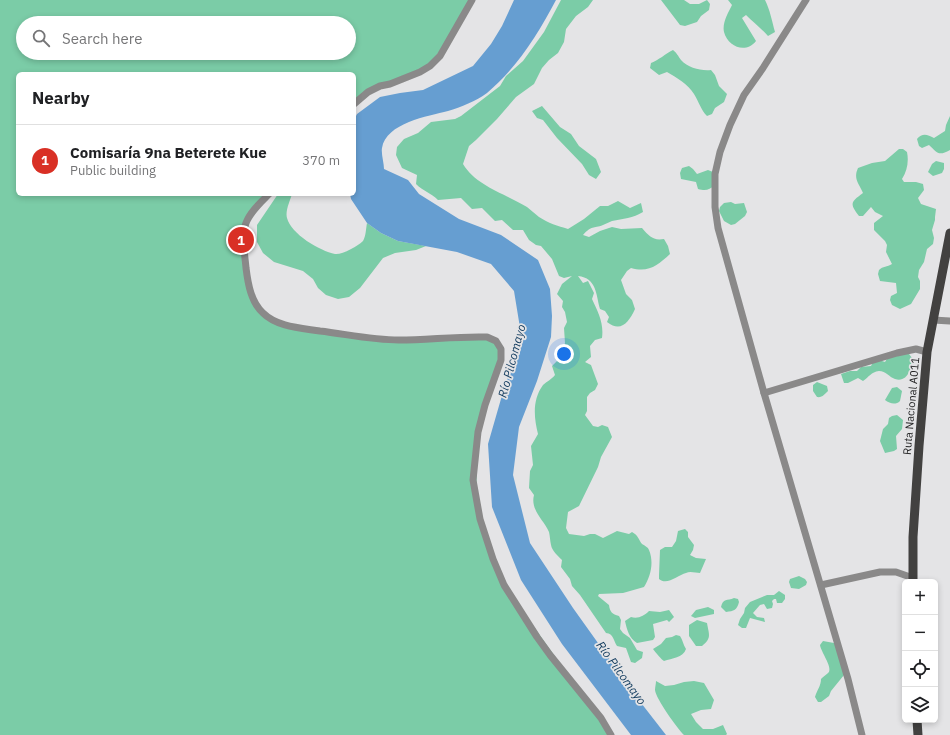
<!DOCTYPE html>
<html lang="en">
<head>
<meta charset="utf-8">
<style>
	:root { --surface:#fff; --page:#f6f6f6; --text:#202124; --muted:#757577; --line:#e0e0e0; --accent:#d93025 }
	body { margin:0; font-family:"IBM Plex Sans",sans-serif; background:var(--page); color:var(--text) }
	.controls { position:absolute; right:12px; bottom:12px; display:grid; overflow:hidden; border-radius:6px; box-shadow:0 2px 6px #0003 }
	.controls button { width:36px; height:36px; display:grid; place-items:center; padding:0; border:0; border-bottom:1px solid var(--line); background:var(--surface); color:var(--text); font:20px sans-serif }
	.you { position:absolute; left:564px; top:354px; width:14px; height:14px; margin:-10px; border:3px solid #fff; border-radius:50%; background:#1a73e8; box-shadow:0 0 0 6px #1a73e833 }
	.badge { display:grid; place-items:center; width:26px; height:26px; border-radius:50%; background:var(--accent); color:#fff; font-size:13px; font-weight:700 }
	.pin { position:absolute; translate:-50% -50%; border:2px solid #fff; box-shadow:0 1px 4px #0006 }
	.list { margin:0; padding:0; list-style:none }
	h2 { display:flex; justify-content:space-between; align-items:center; height:52px; margin:0; padding:0 16px; font-size:17px }
	h2 small { font-size:13px; font-weight:400; color:var(--muted) }
	.list li { display:grid; grid-template-columns:26px 1fr auto; gap:12px; align-items:center; box-sizing:border-box; height:72px; padding:0 16px; border-top:1px solid var(--line) }
	.list b { display:block; font-size:15px; white-space:nowrap }
	.list p { margin:0; font-size:13px; white-space:nowrap; color:var(--muted) }
	.list em { font-size:13px; font-style:normal; color:var(--muted) }
	.icon { flex:none; width:22px; height:22px; fill:none; stroke:currentColor; stroke-width:2; stroke-linecap:round; stroke-linejoin:round }
	.map { position:relative; flex:none; width:950px; height:735px; overflow:hidden }
	.search { position:absolute; background:var(--surface); box-shadow:0 2px 6px #0003; left:16px; top:16px; width:340px; height:44px; display:flex; align-items:center; gap:10px; box-sizing:border-box; padding:0 14px; border-radius:22px; color:var(--muted); font-size:15px }
	.panel { position:absolute; background:var(--surface); box-shadow:0 2px 6px #0003; left:16px; top:72px; width:340px; height:124px; border-radius:6px }
	.map>svg:first-child { display:block }
</style>
</head>
<body>
<div class="map">
<svg width="950" height="735" viewBox="0 0 950 735">
	<rect width="100%" height="100%" fill="#e4e4e6"/>
	<g fill="#7bcca7" fill-rule="evenodd">
		<path d="M0,0h472l-42,66 -50,20 -26,18v-30h-336v120h251l-23,29 -1,31 11,51 22,18 92,15 117,-1 14,12 -23,83 -2,69 28,84 107,150h-611zM23,23h326v30h-326z"/>
		<path d="M561,0h32l-5,7 -12,9 -10,13 -2,13 -6,11 -9,7 -7,8 -8,16 -18,13 -19,22 -21,21 -7,6 -6,18c13,22 43,30 64,43 4,3 8,7 12,10 9,6 19,9 29,12l16,-10 16,-13h8l10,-5 12,7 11,-5 2,9c-10,6 -20,7 -31,9 -3,1 -6,3 -9,4 -10,4 -11,0 -20,10l6,2 11,-6 12,-4 9,2 21,-1c7,8 11,13 22,11l4,7 2,8c-12,11 -21,19 -39,14l-4,3 -6,9 5,14 6,6 3,9c-6,13 -14,24 -28,13l2,-5 -4,-6 -5,-2c-4,-14 -3,-31 -22,-33l5,7 5,-2 6,12 -2,6c6,13 12,24 10,39l-7,2 -5,6 1,11 -6,5 6,3 7,19 -3,6 -5,3 -3,4v14l-2,4 8,11 5,1 4,-2 6,2 4,10 -11,20 -3,10 -19,39 -11,6 -2,16 3,6 15,2 6,-2h5l8,4 14,-7 12,3 3,-2c7,4 6,7 10,12 3,2 6,3 7,6 5,12 2,26 -5,37l-21,6 -24,1 -1,2 11,9c1,7 3,9 10,11l2,4 -1,9 3,4 7,5 7,12 6,2 -1,6 -7,5 -4,-1 -5,-14 -9,-2c-4,-6 -3,-12 -11,-13l-26,-38 -8,-9 -2,-7 -9,-12 1,-7c-4,-4 -10,-9 -11,-15 -1,-4 -1,-9 -2,-13 -5,-12 -19,-22 -15,-37l-5,-7 1,-17 3,-6 -2,-19 7,-12c-4,-16 -6,-34 5,-49 4,-4 8,-5 12,-10l-3,-9 7,-7 6,-16 -1,-15 3,-6 -2,-10 -3,-5 1,-6 -6,-7 5,-10 10,-8 -8,2 -5,-2 -7,-17 -11,-13 -5,-1 -7,-5 -6,-10h-10l-11,-10 -7,1 -13,-13 -10,1 -11,-11 -23,2c-7,-7 -15,-9 -22,-16l1,-9 -15,-7 -6,-13 1,-8 7,-8 14,-6 13,-11 24,-3 6,-3 39,-30 6,-10 17,-15 21,-29z"/>
		<path d="M661,0h23l6,4h9l8,-4 3,4 -1,6 -8,6 -4,6 -12,4 -5,-1z"/>
		<path d="M728,0h37c5,10 7,21 10,32l-7,4c-7,-8 -15,-14 -22,-21l-4,3 14,23c-10,13 -28,6 -32,-9 -2,-9 4,-19 8,-27z"/>
		<path d="M673,50c4,3 5,6 8,10 7,8 20,11 30,10l4,5 4,11 8,8 -3,8 -9,6 -3,6 -5,2c-6,-6 -8,-14 -13,-22 -6,-10 -17,-16 -27,-22l-8,3 -9,-7 1,-5c8,-3 14,-9 22,-13z"/>
		<path d="M542,106l18,21 11,7 8,12 17,13 5,13 -5,7 -7,-4 -7,-11 -25,-26 -14,-18 -6,-2 -5,-7z"/>
		<path d="M950,116v34c-12,7 -13,2 -21,-5l-7,3 -3,-2 -2,-7c5,-6 10,-5 17,-1l11,-7 1,-6z"/>
		<path d="M899,149h4l4,3c2,10 0,19 -5,27l2,3h12l7,2 1,6 -6,8 3,6 15,5 -1,8v3l-3,10 2,8 -1,6 -6,5 -3,13 -5,8 -1,7 2,4v8l-9,15 -11,5 -8,-4 -2,-5 1,-4 6,-3 -1,-10 -16,-2 -2,-7 1,-4c4,-4 8,-3 13,-6l-6,-12 1,-7 -2,-4 -11,-11v-7l9,-7 -8,-4 -4,-5 -8,9h-4c-10,-13 -8,-14 4,-23 -4,-10 -10,-14 -5,-25l14,-5 13,-2z"/>
		<path d="M936,161l8,2v6l-2,4 -9,3 -5,-4 4,-8z"/>
		<path d="M689,166l4,3 4,5 11,-4 5,2 2,13c-6,5 -9,6 -17,4l-2,-7 -15,-3 -1,-6 2,-5z"/>
		<path d="M278,194h14c-2,7 -7,17 -5,24 4,16 33,33 48,36 7,1 23,-8 28,-13 3,-5 3,-13 4,-18l14,10 17,8 28,5 -10,4 -21,3 -12,5 -23,30 -11,9 -11,2 -12,-4 -8,-7 -5,-9 -10,-8 -29,-9 -11,-9 -6,-11v-17z"/>
		<path d="M731,202l4,2 9,-1 3,9 -2,4 -10,8 -4,1 -7,-4 -5,-10 1,-4 4,-4z"/>
		<path d="M906,353l3,1 3,4c0,9 -4,25 -17,21 -6,-2 -9,-8 -16,-8 -8,1 -10,6 -16,10l-5,-3 -10,5h-4l-3,-9 9,-3h7l4,-4 10,-1 2,-4 6,-2 6,2 3,-5z"/>
		<path d="M817,382l10,4 1,5c-3,3 -6,7 -11,6l-4,-6v-6z"/>
		<path d="M897,387l5,4 -2,10c-4,4 -10,3 -15,-1l7,-12z"/>
		<path d="M897,415l6,5 -1,9 -6,7 1,13 -3,2 -9,2 -5,-12 3,-12 5,-5 1,-6 3,-2z"/>
		<path d="M685,529l3,3v5l6,8 -1,5 -3,5 6,3 10,1 -6,14c-4,0 -10,-2 -14,0 -8,2 -19,13 -27,6v-4l1,-25 5,-3h7l4,-6 2,-10z"/>
		<path d="M799,576l6,3 2,3 -1,3 -7,4 -8,-1 -2,-6 1,-3z"/>
		<path d="M779,591l6,4v4l-3,4h-5l-1,-4h-2l-2,2 1,3 -1,4 -5,1 -3,-5 -4,1 -7,8 4,4 7,1 1,4 -15,-4 -4,10h-4l-4,-3 2,-6 4,-6 1,-5 5,-6 17,-7h7z"/>
		<path d="M734,598l4,1 1,3c-2,8 -5,9 -13,10l-5,-5c2,-9 6,-6 13,-9z"/>
		<path d="M708,607l6,3v4l-19,4 -4,-2 5,-6z"/>
		<path d="M669,610l5,7 -5,5 -2,-2 -14,4 2,13 -2,3 -16,3c-8,-5 -10,-13 -12,-22l6,-4c7,2 13,-1 18,-6l11,1z"/>
		<path d="M697,620l10,3c2,12 5,15 -5,23h-6l-7,-10v-11z"/>
		<path d="M676,635l4,1c3,4 3,9 6,13 -3,9 -14,9 -22,12 -2,-1 -9,-9 -11,-12l8,-5 5,-6 6,-1z"/>
		<path d="M823,641l11,2 3,4 7,28 -13,16 -2,5 -8,6h-3l-3,-5c2,-7 6,-11 6,-18 2,-2 6,-5 8,-7 3,-6 -8,-20 -9,-27z"/>
		<path d="M656,681l9,5 9,-1 10,-3 10,-1 10,2 10,17 -3,9 -10,1 -10,4 5,8 7,7h10l10,-4 4,9 -1,1h-42c-7,-7 -28,-36 -29,-45 0,-3 1,-6 1,-9z"/>
	</g>
	<path fill="#669ed1" d="M514,0h42c-18,34 -39,68 -69,93 -11,8 -26,14 -39,18 -20,5 -62,12 -66,37 -1,6 2,15 2,21l24,11 11,14 40,25 42,16 37,25 12,29 2,27 -1,21 -14,44 -18,46 -6,48 17,68 43,65 65,91 28,36h-35l-69,-91 -41,-64 -29,-73 -4,-63 17,-59 17,-45 -8,-49 -23,-27 -34,-12 -59,-11 -17,-8 -14,-10 -16,-24 -1,-5h4v-74l3,-6 23,-17 20,-4 23,-3 50,-24 18,-22 11,-18z"/>
	<g fill="none" stroke-linecap="round" stroke-linejoin="round">
		<g stroke="#8a8989" stroke-width="7">
			<path d="M806,0l-43,68 -19,27 -14,30 -10,27 -5,22v33l3,21 46,165 84,286 14,56"/>
			<path d="M354,104l14,-12 12,-6 10,-2 30,-12 10,-6 10,-10 32,-56"/>
			<path d="M269,194c-8,8 -19,18 -23,29 -5,13 -1,32 0,45 2,16 5,34 17,45 14,14 38,15 57,18 26,3 52,9 79,9 29,0 58,-4 88,-3l9,4 5,8v11l-16,45 -7,27 -5,48 7,39 13,40 11,26 33,52 13,18 51,63 10,17"/>
			<path d="M933,320l17,1"/>
			<path d="M764,393l133,-40 19,-4 11,3"/>
			<path d="M821,585l59,-13h16l17,6"/>
		</g>
		<g stroke="#424140" stroke-width="9">
			<path d="M913,582v-45l6,-91 8,-94 23,-119"/>
			<path d="M917,720l1,15"/>
		</g>
	</g>
	<g text-anchor="middle" stroke-width="3.5" stroke-linejoin="round" paint-order="stroke">
		<g font-size="11" fill="#252526" stroke="#e4e4e6">
			<text transform="translate(911 406) rotate(-85)" y="4">Ruta Nacional A011</text>
		</g>
		<g font-size="12" font-style="italic" fill="#113b5e" stroke="#e4e4e6">
			<text transform="translate(512 361) rotate(-75)" y="4">Río Pilcomayo</text>
			<text transform="translate(621 673) rotate(54)" y="4">Río Pilcomayo</text>
		</g>
	</g>
</svg>
<div class="controls">
<button>+</button>
<button>−</button>
<button><svg class="icon" aria-label="locate" viewBox="0 0 24 24"><circle cx="12" cy="12" r="6"/><path d="M12 2v4M12 18v4M2 12h4M18 12h4"/></svg></button>
<button><svg class="icon" aria-label="layers" viewBox="0 0 24 24"><path d="M12 4l9 5-9 5-9-5zM3 14l9 5 9-5"/></svg></button>
</div>
<div class="you"></div>
<div class="pin badge" style="left:241px;top:240px">1</div>
<div class="search"><svg class="icon" aria-label="search" viewBox="0 0 24 24"><circle cx="10" cy="10" r="6"/><path d="M15 15l6 6"/></svg>Search here</div>
<section class="panel">
<h2>Nearby<small></small></h2>
<ul class="list">
<li><span class="badge">1</span><div><b>Comisaría 9na Beterete Kue</b><p>Public building</p></div><em>370 m</em></li>
</ul>
</section>
</div>
</body>
</html>
